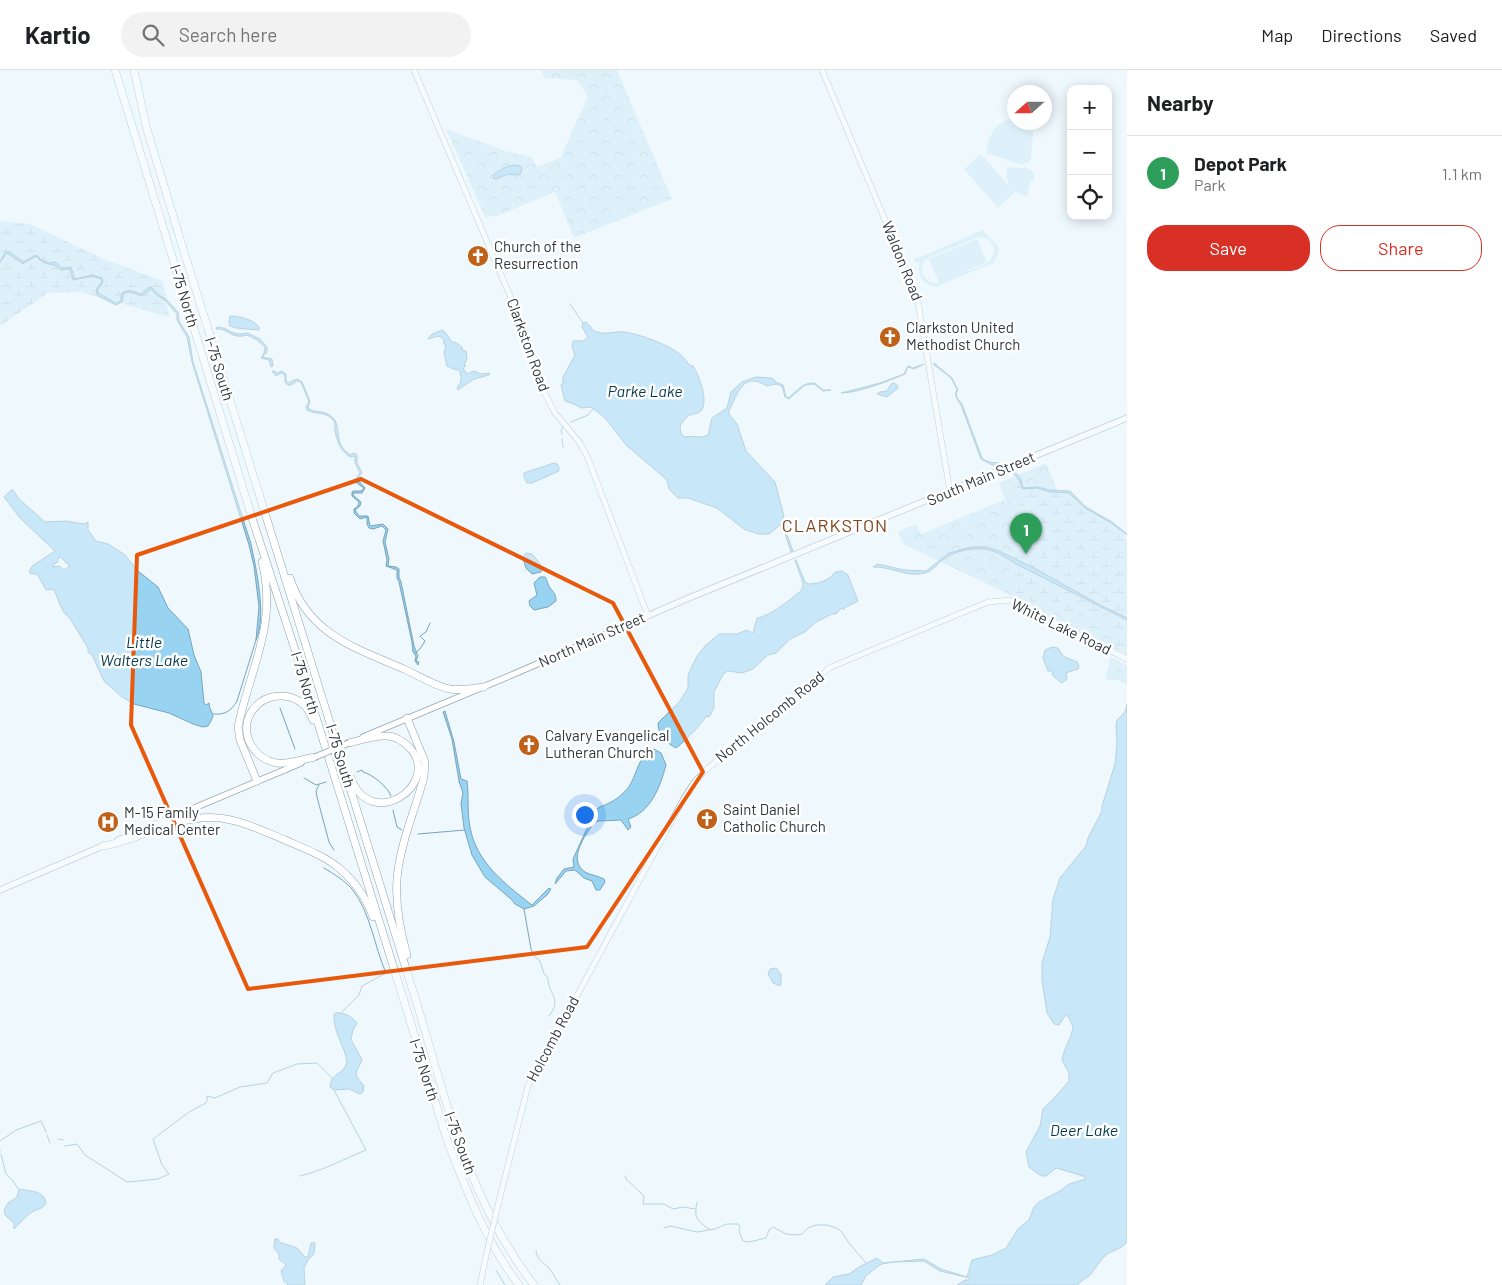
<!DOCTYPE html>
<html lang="en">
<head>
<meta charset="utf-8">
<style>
	:root { --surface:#fff; --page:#f2f2f2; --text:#202124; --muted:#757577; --line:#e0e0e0; --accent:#d93025 }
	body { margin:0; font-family:Barlow,sans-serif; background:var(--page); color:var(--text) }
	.controls { position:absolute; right:15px; top:15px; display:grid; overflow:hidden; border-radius:10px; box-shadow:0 2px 12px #0003 }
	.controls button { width:45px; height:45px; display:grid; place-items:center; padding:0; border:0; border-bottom:1px solid var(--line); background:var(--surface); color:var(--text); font:25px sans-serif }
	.compass { position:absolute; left:1007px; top:15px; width:45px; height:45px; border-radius:50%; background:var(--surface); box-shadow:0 2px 12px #0003; rotate:249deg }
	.you { position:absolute; left:584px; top:744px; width:18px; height:18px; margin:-12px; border:4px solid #fff; border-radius:50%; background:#1a73e8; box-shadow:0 0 0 8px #1a73e833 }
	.badge { display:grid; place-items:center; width:32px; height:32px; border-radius:50%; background:var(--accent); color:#fff; font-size:16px; font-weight:700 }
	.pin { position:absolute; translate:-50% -41px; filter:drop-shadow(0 1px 2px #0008) }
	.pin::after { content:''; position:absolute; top:26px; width:18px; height:15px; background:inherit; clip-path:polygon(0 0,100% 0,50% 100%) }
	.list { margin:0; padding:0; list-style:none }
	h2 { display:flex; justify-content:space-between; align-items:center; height:65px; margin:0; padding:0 20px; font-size:21px }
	h2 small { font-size:16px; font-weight:400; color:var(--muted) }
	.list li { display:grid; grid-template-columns:32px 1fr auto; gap:15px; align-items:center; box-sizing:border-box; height:75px; padding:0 20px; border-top:1px solid var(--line) }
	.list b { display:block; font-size:19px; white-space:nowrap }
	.list p { margin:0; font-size:16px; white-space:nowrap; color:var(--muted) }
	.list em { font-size:16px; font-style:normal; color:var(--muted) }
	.actions { display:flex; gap:10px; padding:15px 20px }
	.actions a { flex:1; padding:11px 0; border:1px solid var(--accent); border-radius:20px; text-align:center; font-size:18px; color:var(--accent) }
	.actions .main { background:var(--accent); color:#fff }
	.icon { flex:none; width:28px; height:28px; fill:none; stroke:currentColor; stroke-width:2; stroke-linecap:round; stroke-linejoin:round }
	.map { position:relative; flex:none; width:1127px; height:1215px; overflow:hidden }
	header { display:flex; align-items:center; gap:30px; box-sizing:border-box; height:70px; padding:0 25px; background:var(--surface); border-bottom:1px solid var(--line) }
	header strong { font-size:24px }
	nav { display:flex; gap:28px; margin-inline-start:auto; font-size:18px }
	.search { width:350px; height:45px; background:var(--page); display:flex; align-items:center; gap:12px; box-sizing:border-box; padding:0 18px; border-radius:28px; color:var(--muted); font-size:19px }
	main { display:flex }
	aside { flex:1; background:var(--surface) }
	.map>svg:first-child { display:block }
</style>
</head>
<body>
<header>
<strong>Kartio</strong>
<div class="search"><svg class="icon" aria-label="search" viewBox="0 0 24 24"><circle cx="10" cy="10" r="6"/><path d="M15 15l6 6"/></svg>Search here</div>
<nav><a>Map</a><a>Directions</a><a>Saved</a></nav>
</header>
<main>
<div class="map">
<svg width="1127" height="1215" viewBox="0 0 1127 1215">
	<defs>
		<pattern id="forest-crowns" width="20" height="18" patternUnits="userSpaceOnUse" patternTransform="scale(1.25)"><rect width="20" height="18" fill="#cbe9f9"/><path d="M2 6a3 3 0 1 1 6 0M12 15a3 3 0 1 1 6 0" fill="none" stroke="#afc9d6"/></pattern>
		<pattern id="wetland-marsh" width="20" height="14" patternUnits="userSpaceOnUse" patternTransform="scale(1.25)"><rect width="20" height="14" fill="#cbe9f9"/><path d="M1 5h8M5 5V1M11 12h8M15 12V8" fill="none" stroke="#afc9d6"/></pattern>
	</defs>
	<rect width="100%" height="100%" fill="#eef8fd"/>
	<g fill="url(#forest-crowns)">
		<path d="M541,0h76l55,129 -98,39 -19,-46 -58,24 -12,1 -39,-88 59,22 27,6 5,10 23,-9 28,-61 -11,-17 -32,-2z"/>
		<path d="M1046,393l11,27 26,19 38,24 6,7v115l-123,-63 -101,-48 -5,-12 18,-8 5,10 83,-34 1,3h2l-8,-20z"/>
		<path d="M1111,587l16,8v20l-9,-5h-13z"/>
	</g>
	<g fill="url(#wetland-marsh)">
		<path d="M0,151l30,3 76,36 57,21 6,36 -88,-25 -33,1 -48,33z"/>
		<path d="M1017,408l6,11c15,-1 31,2 46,4l16,15 26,15 14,11 -1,5 3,5v66h-7l-3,3 -83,-45 -16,-6c6,-7 11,-13 9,-22l-9,-4 -3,-13 5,-23 -5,-6 2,-6 -2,-4z"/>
		<path d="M1015,493l18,7 75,42 -5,2 -1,18 -3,3 -10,-6 1,-5 -7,-16 -3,1 -1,6 -8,4 -41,-18 -4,-4 -9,-3 -8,-7 1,-18z"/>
		<path d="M1118,551l3,3 2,4 4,2v24l-16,-9c-1,-7 2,-19 7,-24z"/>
	</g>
	<g fill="#cbe9f9" fill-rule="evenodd">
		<path d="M1014,48v4l20,1 -3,36h-1l-1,3 -6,2v1l-37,-12c4,-19 7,-30 28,-35z"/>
		<path d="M981,84l28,32 -3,-10 1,-9 16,1 1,-1 8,3 2,5v6h-3l-4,15 -6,-1 -7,-5 1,2 -17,16 -34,-39z"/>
		<path d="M983,160c7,12 24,13 10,33l-55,23c-15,1 -22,-11 -18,-25l-5,2 -2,-3zM978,167l8,1 7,7c6,18 -18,24 -32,28l26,-11 -10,-23 -48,20 10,24h-6l-7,-4c-5,-6 -6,-13 0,-20z"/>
	</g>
	<g fill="#99d3f2" stroke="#79a4bc" fill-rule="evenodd">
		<path d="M514,95l6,1 2,2 -1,5 -3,2 -10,-1 -12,5 -3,-1 1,-4 12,-7z"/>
		<path d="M5,182h5l13,10 13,-7 7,6 7,2 5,-1 7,6 9,-1 4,12 17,-4 10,3 1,4 -5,7v4l18,10 5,-2v-7c8,-7 13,-1 21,0l6,-6 3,-1 8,8 7,4 12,13 1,9 10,16 4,25 58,182c5,24 16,73 5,96l3,-33 -5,-41 -5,-21 -57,-183 -5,-25 -10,-17v-6l-12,-14 -7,-4 -7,-7 -9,7 -12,-4 -6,1 -2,9 -6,3 -18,-9 -2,-6 6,-9v-2l-10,-3 -19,4 -3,-11 -9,1c-10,-10 -13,-1 -25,-14l-13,8 -16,-11 -7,9z"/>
		<path d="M230,246c10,0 26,4 30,13l-2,1 -22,-2 -6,-2 -1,-4z"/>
		<path d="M586,252c4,3 6,9 11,10 9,3 18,-1 27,0 17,2 59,17 64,32l5,2c6,9 16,35 8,45 -5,4 -10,2 -14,6 -3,2 -5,7 -7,9l1,8 4,3c9,-2 15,2 23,-2l4,-17 15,-10 4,-16 11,-10 14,-5 16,1 4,4 7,3 3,12 2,1c9,-7 15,-16 27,-15l8,7h8l-8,1 -9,-7 -9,1 -16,14 -4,-2 -3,-11 -6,-2 -9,2c-24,-15 -29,7 -38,25v3l8,10 9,27 29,31 9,34 -3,8 5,8 7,19 -2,1 -6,-19 -5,-8 -11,9h-11l-14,-5 -27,-21 -29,-10h-10l-9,-9 -2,-9 -41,-35 -20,-26 -12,-10 -4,-2 -8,1 -11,-5 -6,-2 -4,-16 2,-2v-6l12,-22 -3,-8 1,-6h10l5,-4 -6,-10 1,-4z"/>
		<path d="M217,257c13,0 13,10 31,6l12,6 7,8v5l-5,5 10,2 1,7 -2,1 -2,-7 -8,-2 3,-5 1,-6 -8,-7 -10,-5c-15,5 -19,-7 -31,-6z"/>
		<path d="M442,260l3,2 7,10h3l7,5 1,4h3l1,8 -3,6 2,1 -3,2 4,6 7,-3 7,3 9,-1 -1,2 -15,4 -16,11 -1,-2c5,-6 5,-11 2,-18l-6,-1 -6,-3 -3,-13 2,-8 -2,-1 -1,-6 -5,-2 -10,3 4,-5z"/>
		<path d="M934,293l18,15 6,12 -2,4 1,4 5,6 20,54c8,7 16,3 25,7h-15l-11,-6 -20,-54c-4,-6 -7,-9 -4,-16 -2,-3 -4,-8 -6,-11 -2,-2 -14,-11 -17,-13z"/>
		<path d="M924,294l-10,5 -6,-2 -3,7c-16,7 -47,19 -64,19l39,-10 24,-9 4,-8 5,2z"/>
		<path d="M272,301h2l3,2 5,-2 4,3v7l2,2 9,-4 5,3 8,19 -2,7c9,6 16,1 25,10 7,6 3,20 9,29 1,3 6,5 8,8l4,-2 3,2v8l5,10 -5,6 8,9 -3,5h-9v2l8,7 -1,4 -5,4 4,6h9l2,10 13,-2 5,5 -3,13 4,17 -1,7 8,1 3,2v8l2,5 13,64 4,10 -2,5 3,1 -1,3 -3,-4 1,-5 -3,-4 -1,-10 -13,-60 -2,-4v-8l-11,-4 1,-6 -4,-19 3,-11 -4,-4 -9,3 -4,-1 -2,-4v-7l-7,2 -6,-6v-4l4,-3 1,-4 -7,-6v-4l2,-1h7l3,-3 -6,-4 -3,-4 5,-7 -5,-10v-7l-5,1c-10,-7 -13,-15 -15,-27 -1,-4 1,-7 -3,-11 -7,-8 -16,-4 -25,-9l-1,-3 3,-5 -8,-20 -4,-1 -6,4h-3l-3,-3v-7l-4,-2 -5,3z"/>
		<path d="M894,313l3,2 1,3 -11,9 -10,-3 3,-2 7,-1 4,-7z"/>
		<path d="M554,393l3,1 2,4v3l-27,12h-5l-3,-6v-4z"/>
		<path d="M1013,400l8,9 2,9 14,-1 13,3 20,1 16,16 26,15 15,12v1l-16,-12 -26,-15 -16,-15 -19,-1 -13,-4 -14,1 -4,-9 -7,-8z"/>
		<path d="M11,420h2l6,9 26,23 21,-1 18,3 4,-2v8l8,11 12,3 16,10 14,17 20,16 10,21 20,21 6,26 7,17 3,31 2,2 3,-2c1,13 9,7 -1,23l-5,1 -10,-3 -24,-11 -35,-9 -12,-7 -18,-16 -12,-26 -4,-3v-4l-19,-31c-9,-5 -10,-20 -16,-28l-7,1 -9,-16h-6l-2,-2 3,-6 23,-15 -35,-33 -16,-21zM61,487l5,6 3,1v3l-5,3 -5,-4 -6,1 1,-3 4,-2v-4z"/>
		<path d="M971,477h16l12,4 35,17 68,38 25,12v2c-37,-18 -72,-37 -109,-55 -11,-6 -21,-15 -34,-16 -13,-1 -30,2 -40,10 -6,4 -11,12 -19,14 -17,5 -35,-7 -52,-6l5,-3 26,6 22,1 23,-18z"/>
		<path d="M526,483l6,1c4,5 11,11 9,18l-9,2 -6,-6 -3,-10z"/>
		<path d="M795,490h1l9,22 3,2c10,0 22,-4 27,-12l7,-1 6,4 10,26 -14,7v2l-3,-2 -5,6h-4l-16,8 -11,10 -15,7 -14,14 -8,2 -15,14 -11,4 -14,-2 -4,2 -10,19v16l-5,9 -3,-1c-2,6 -24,28 -30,32 -10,-5 -18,-14 -18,-25l22,-22 8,-13v-13l9,-19 8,-10 14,-12h18l10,-4 6,3 4,-15c11,-1 32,-17 41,-25 4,-2 5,-7 5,-10z"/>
		<path d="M540,507h5c3,4 2,7 5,11 4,5 6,6 6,13l-8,6 -14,3 -4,-4 -1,-5 8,-6 -3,-12z"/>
		<path d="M1052,577l6,1 5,8 14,6 2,4 -1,3 -12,4 1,6 -5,4 -9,-7 -1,-5h-4l-5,-13 2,-8z"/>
		<path d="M1127,634v538c-8,9 -13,7 -21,13 -6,5 -10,13 -15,19 -4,5 -9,5 -13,11h-121l8,-5h4l1,-2 -30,-7 -16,-10 -31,1 -11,2 -4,2 -12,10 -5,9h-36l8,-8 16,-3 10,-7 18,-9 6,5 41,-4 17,10 26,8 5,-17 20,-5 14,-7 12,-19 11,-9 5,-13 5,-5 21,-11 9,-7 17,-5 -3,-3 -27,-8 -10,8h-5l-12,-9 -3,-15 14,-26 3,-17 14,-14 12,-14v-8l-7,-13c2,-13 10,-22 11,-34l-6,-11 -2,1 -6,9 -5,-1 -7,-11 -5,-33v-17l8,-26 3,-38 7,-21 26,-32 2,-8 14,-27v-5l13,-42 2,-20 -1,-18 1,-6 8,-8z"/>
		<path d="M445,641l9,31 7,37 6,2c2,15 0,31 3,46 6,35 35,57 62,78l17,-17 2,1 -4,6 -13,11 -10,3 -9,-5 -4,-5 -26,-22 -13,-22 -8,-27 -3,-25 2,-10 -4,-12 -7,-42 -9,-27z"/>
		<path d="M654,679l7,4 5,12c-6,22 -15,47 -38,54l3,8 -3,3 -7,-10 -22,1 -5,2c-9,12 -27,37 -9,49 6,3 13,4 19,7l1,3 -5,8h-4l-4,-9 -8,-3 -9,-8 -9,1 -11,13 2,-6 7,-9 10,-2 -1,-8 22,-48c4,-5 9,-5 14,-8 7,-3 14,-9 19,-15 9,-12 10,-34 26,-39z"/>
		<path d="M776,898l5,6v10l-1,2 -7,-3 -5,-9 2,-5z"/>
		<path d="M336,943c8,-1 17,4 21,10l-4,7 -2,9 11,21 -6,13 1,4 7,9 -1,6 -3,2 -11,-5 -15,1 -4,-3c0,-14 14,-12 17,-25 -2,-16 -14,-29 -13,-48z"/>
		<path d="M21,1119c10,3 23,1 25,14 -4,7 -8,5 -14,9 -7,4 -12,12 -18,17v-6l-9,-8 -1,-5 4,-7 9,-6 2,-7z"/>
		<path d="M275,1169h3l1,3 18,6 8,9h3l3,-14h4l-1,11 -6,6 -4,8 1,17h-17l-4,-4 -3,-10 5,-6 -7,-6v-5l-5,-6z"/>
	</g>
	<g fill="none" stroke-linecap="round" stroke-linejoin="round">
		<g stroke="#79a4bc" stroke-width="1">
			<path d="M570,234l13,19"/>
			<path d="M571,352l17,-7 5,-6"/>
			<path d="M562,364l-1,-4 2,-3"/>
			<path d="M562,369l1,8"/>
			<path d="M415,583l5,-4 5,-8 -5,-5 6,-4 4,-9"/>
			<path d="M280,638l15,41"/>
			<path d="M214,644c11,1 17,-3 23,-13l19,-61"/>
			<path d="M357,702l5,-2 1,2c9,2 25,15 28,24"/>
			<path d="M304,708l12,7 10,-3"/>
			<path d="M319,715l-3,6 1,6 12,45 5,8"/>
			<path d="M393,740l4,17 5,3"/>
			<path d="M418,764l47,-4"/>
			<path d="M324,798c10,6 21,13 28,21 19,24 22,57 34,84l-24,13 -3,9 -18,18"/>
			<path d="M524,839l7,40 3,7 6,5 4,13 4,4c0,17 15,20 1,38"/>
			<path d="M47,1065l3,8"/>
			<path d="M58,1069l5,1"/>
			<path d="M0,1071l16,-11 25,-9 5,11"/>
			<path d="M65,1076l12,-2 8,11 42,27 31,-3 11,-5 -7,-9 -9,-26 36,-27 17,-9 1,-2v-5l8,2 25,-11 27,-4 6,-10 24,-9 20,-1 15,15"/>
			<path d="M0,1080v1"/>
			<path d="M1,1084l5,20 7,7 6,9"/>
			<path d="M300,1106c22,-5 44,-17 66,-26l-32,-60"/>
			<path d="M625,1106l2,4 17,16 -1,8h21l9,5 10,-2 12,2"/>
			<path d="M697,1132c-3,16 -1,18 12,27"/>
			<path d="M664,1158l6,-2 27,6 18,-3 12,-5h11l2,2 -1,5 4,10 6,1 17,-4 3,-8 4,-3 13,7 10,1 6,-1 6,-6 8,-3h11l9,3 5,3 8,12 17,20"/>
			<path d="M536,1181c1,9 7,11 12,16 5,5 8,13 12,18"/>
			<path d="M496,1200l9,15"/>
		</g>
		<g stroke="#8da3b0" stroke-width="6">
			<g id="secondary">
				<path d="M414,0l111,261 18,59 12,23 25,30 7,13 61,160"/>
				<path d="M822,0l95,226 33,196"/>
				<path d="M499,1131l29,-115 156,-288 11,-17 12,-12 102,-85 22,-17 157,-65 23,-2 116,59"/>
				<path d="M480,1215l6,-29"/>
			</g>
		</g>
		<g stroke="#8da3b0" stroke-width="7">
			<g id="primary">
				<path d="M363,667l151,-63 170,-74 443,-182"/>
				<path d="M118,770l183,-77"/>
				<path d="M0,820l105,-45"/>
			</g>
		</g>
		<g stroke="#8da3b0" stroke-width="8">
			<g id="highway">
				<path d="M115,0l138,451 46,141 148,478c19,50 39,102 72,145"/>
				<path d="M134,0l12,56 35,116 240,775c27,93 52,190 113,268"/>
				<path d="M290,508c18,56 65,70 114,91 15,7 31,17 46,20 11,2 24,-1 34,-2"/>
				<path d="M313,650c-3,-6 -5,-12 -10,-16 -15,-13 -40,-10 -51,7 -14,21 1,48 25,52 11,2 26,-4 38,-6"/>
				<path d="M349,673c12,-3 25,-8 38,-7 9,0 17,6 23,12 32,36 -39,85 -59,30"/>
				<path d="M257,711l-17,-41 -2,-13c12,-59 40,-102 24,-165"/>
				<path d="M103,776c31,-5 59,-23 91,-27 12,-2 25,-2 37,1 19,4 37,13 54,20 18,8 38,15 54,28 15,13 28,31 34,49"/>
				<path d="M407,885c-7,-25 -12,-50 -10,-76 3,-35 18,-69 27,-102l1,-15 -18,-44"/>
			</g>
		</g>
		<use href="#secondary" stroke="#fff" stroke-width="5"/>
		<use href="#primary" stroke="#fff" stroke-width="5.5"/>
		<use href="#highway" stroke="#fff" stroke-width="7"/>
		<g stroke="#8da3b0" stroke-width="6" stroke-linecap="butt">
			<path id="secondary-bridge" d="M486,1186l13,-55"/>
		</g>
		<g stroke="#8da3b0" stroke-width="7" stroke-linecap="butt">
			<path id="primary-bridge" d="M315,687l34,-14"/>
		</g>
		<use href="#secondary-bridge" stroke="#fff" stroke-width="5"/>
		<use href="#primary-bridge" stroke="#fff" stroke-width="5.5"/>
	</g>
	<path d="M0 0H1127V1215H0ZM361,409l252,124 90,169 -116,175 -339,42 -117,-264 6,-170z" fill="#eef8fd" fill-opacity=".55" fill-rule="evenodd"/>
	<path fill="none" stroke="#e8590c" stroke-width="4" stroke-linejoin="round" d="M361,409l252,124 90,169 -116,175 -339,42 -117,-264 6,-170z"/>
	<defs>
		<g id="church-disc" transform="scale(1.125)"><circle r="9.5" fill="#c0611a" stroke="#fff"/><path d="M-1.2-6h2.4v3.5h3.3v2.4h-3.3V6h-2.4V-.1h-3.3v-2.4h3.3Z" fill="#fff"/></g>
		<g id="hospital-disc" transform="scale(1.125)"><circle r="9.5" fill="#c0611a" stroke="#fff"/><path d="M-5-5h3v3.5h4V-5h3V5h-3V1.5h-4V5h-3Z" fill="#fff"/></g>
	</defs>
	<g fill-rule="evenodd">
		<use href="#church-disc" x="478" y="186"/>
		<use href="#church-disc" x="890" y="267"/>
		<use href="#church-disc" x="529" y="675"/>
		<use href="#church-disc" x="707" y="749"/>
		<use href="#hospital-disc" x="108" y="752"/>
	</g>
	<g text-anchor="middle" stroke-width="5" stroke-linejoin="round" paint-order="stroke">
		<g font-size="15" fill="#2f383d" stroke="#fff" text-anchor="start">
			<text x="494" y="182">Church of the<tspan x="494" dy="17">Resurrection</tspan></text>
			<text x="906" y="263">Clarkston United<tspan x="906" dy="17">Methodist Church</tspan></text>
			<text x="545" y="671">Calvary Evangelical<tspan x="545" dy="17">Lutheran Church</tspan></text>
			<text x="723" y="745">Saint Daniel<tspan x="723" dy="17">Catholic Church</tspan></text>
			<text x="124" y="748">M-15 Family<tspan x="124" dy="17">Medical Center</tspan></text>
		</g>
		<g font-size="15" fill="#2f383d" stroke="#fff">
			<text transform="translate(902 191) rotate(68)" y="5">Waldon Road</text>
			<text transform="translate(184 226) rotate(73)" y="5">I-75 North</text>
			<text transform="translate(528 275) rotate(70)" y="5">Clarkston Road</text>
			<text transform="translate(219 299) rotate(73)" y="5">I-75 South</text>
			<text transform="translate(981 409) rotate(-23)" y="5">South Main Street</text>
			<text transform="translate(1061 557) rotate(26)" y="5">White Lake Road</text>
			<text transform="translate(592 570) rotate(-24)" y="5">North Main Street</text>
			<text transform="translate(305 613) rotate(73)" y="5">I-75 North</text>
			<text transform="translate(770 647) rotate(-39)" y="5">North Holcomb Road</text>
			<text transform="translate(340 686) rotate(73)" y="5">I-75 South</text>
			<text transform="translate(553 969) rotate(-62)" y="5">Holcomb Road</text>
			<text transform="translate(424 1000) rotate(72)" y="5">I-75 North</text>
			<text transform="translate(460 1073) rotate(70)" y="5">I-75 South</text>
		</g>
		<g font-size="16" font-style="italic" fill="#04394e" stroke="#fff">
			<text x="645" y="327">Parke Lake</text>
			<text x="144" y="578">Little<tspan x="144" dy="18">Walters Lake</tspan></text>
			<text x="1084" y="1066">Deer Lake</text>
		</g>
		<g font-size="18" letter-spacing="1" fill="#804319" stroke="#fff">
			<text x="835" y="462">CLARKSTON</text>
		</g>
	</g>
</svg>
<div class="controls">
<button>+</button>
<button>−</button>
<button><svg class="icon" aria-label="locate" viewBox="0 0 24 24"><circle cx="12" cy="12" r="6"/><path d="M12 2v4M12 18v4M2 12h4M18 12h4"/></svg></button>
</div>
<svg class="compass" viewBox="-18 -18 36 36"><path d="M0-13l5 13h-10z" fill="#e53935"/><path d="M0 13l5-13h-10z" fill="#757577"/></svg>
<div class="you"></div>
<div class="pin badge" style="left:1026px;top:484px;background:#2e9e5b">1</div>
</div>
<aside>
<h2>Nearby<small></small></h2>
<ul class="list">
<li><span class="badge" style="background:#2e9e5b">1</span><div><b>Depot Park</b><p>Park</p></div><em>1.1 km</em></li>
</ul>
<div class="actions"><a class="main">Save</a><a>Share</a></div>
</aside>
</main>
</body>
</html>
